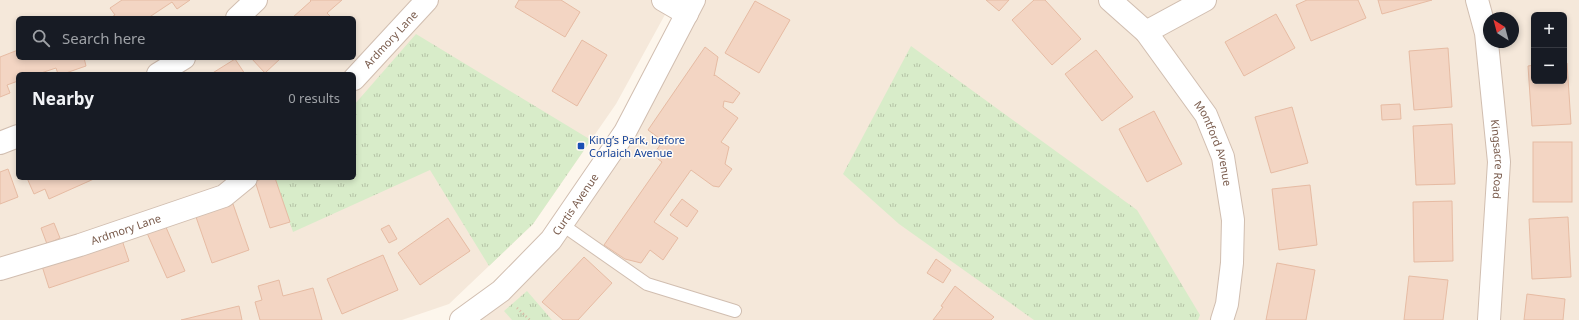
<!DOCTYPE html>
<html lang="en">
<head>
<meta charset="utf-8">
<style>
	:root { --surface:#171b24; --page:#242831; --text:#f1f3f6; --muted:#9ea1a6; --line:#363941 }
	body { margin:0; font-family:"Noto Sans",sans-serif; background:var(--page); color:var(--text) }
	.controls { position:absolute; right:12px; top:12px; display:grid; overflow:hidden; border-radius:6px; box-shadow:0 2px 6px #0003 }
	.controls button { width:36px; height:36px; display:grid; place-items:center; padding:0; border:0; border-bottom:1px solid var(--line); background:var(--surface); color:var(--text); font:20px sans-serif }
	.compass { position:absolute; left:1483px; top:12px; width:36px; height:36px; border-radius:50%; background:var(--surface); box-shadow:0 2px 6px #0003; rotate:324deg }
	.list { margin:0; padding:0; list-style:none }
	h2 { display:flex; justify-content:space-between; align-items:center; height:52px; margin:0; padding:0 16px; font-size:17px }
	h2 small { font-size:13px; font-weight:400; color:var(--muted) }
	.icon { flex:none; width:22px; height:22px; fill:none; stroke:currentColor; stroke-width:2; stroke-linecap:round; stroke-linejoin:round }
	.map { position:relative; flex:none; width:1579px; height:320px; overflow:hidden }
	.search { position:absolute; background:var(--surface); box-shadow:0 2px 6px #0003; left:16px; top:16px; width:340px; height:44px; display:flex; align-items:center; gap:10px; box-sizing:border-box; padding:0 14px; border-radius:6px; color:var(--muted); font-size:15px }
	.panel { position:absolute; background:var(--surface); box-shadow:0 2px 6px #0003; left:16px; top:72px; width:340px; height:108px; border-radius:6px }
	.map>svg:first-child { display:block }
</style>
</head>
<body>
<div class="map">
<svg width="1579" height="320" viewBox="0 0 1579 320">
	<defs>
		<pattern id="grass-tufts" width="24" height="20" patternUnits="userSpaceOnUse"><rect width="24" height="20" fill="#d8ecc9"/><path d="M3 7l-1-3M5 7V3M7 7l1-3M15 17l-1-3M17 17v-4M19 17l1-3" fill="none" stroke="#b4c2a5"/></pattern>
	</defs>
	<rect width="100%" height="100%" fill="#fdf6ec"/>
	<g fill="#f5e8da" fill-rule="evenodd">
		<path d="M0,0h673l-57,104 -83,120 -84,80 -47,16h-402zM18,18h336v40h-336zM18,74h336v104h-336z"/>
		<path d="M704,0h875v320h-1107l90,-80zM1534,15h30v66h-30zM1489,18h24v24h-24z"/>
	</g>
	<g fill="url(#grass-tufts)">
		<path d="M416,34l175,106 -58,84 -44,42 -59,-96 -137,62 -18,-54h79v-73z"/>
		<path d="M911,46l226,164 63,105 -2,5h-164l-135,-96 -56,-50z"/>
		<path d="M527,291l25,29h-40l-8,-9z"/>
	</g>
	<g fill="#f3d5c3" stroke="#e6bba3">
		<path d="M122,0h68l-13,9 -5,-7 -24,16h-38l5,-3 -5,-7z"/>
		<path d="M310,0h32l-15,13 5,5h-40l19,-17z"/>
		<path d="M519,0h42l19,12 -15,25 -50,-30z"/>
		<path d="M986,0h23l-10,11z"/>
		<path d="M1034,0h11l36,39 -29,26 -40,-45z"/>
		<path d="M1307,0h51l8,18 -55,23 -15,-36z"/>
		<path d="M1378,0h54l-50,14z"/>
		<path d="M755,1l35,19 -31,53 -34,-20z"/>
		<path d="M1276,14l19,34 -51,28 -19,-34z"/>
		<path d="M582,40l25,15 -30,51 -25,-15z"/>
		<path d="M705,47l13,10 -4,19 1,-1 25,18 -7,10 -9,-2 -1,6 15,11 -17,24 8,5 -4,17 7,5 -13,18 -6,-1 -22,-16 -37,52 24,16 -15,22 -13,-10 -9,13 -16,-4 -21,-14 58,-83 -9,-7 10,-14 -15,-11z"/>
		<path d="M1448,48l4,59 -38,3 -5,-59z"/>
		<path d="M18,50v8h66l2,8 -23,8h-5l-2,-6 -18,6h-20v7l-11,4 3,8 -10,4v-40z"/>
		<path d="M1096,50l37,47 -31,24 -37,-47z"/>
		<path d="M251,58h30l-16,15z"/>
		<path d="M235,59l10,15h-34z"/>
		<path d="M1564,63h3l4,61 -39,2 -4,-60 6,-1v16h30z"/>
		<path d="M1400,104l1,15 -19,1 -1,-15z"/>
		<path d="M1292,107l16,56 -37,10 -16,-56z"/>
		<path d="M1154,111l28,53 -35,18 -28,-53z"/>
		<path d="M1452,124l3,60 -39,1 -3,-59z"/>
		<rect x="1533" y="142" width="39" height="60"/>
		<path d="M8,169l10,28 -18,7v-32z"/>
		<path d="M27,178h69l-47,21 -4,-10 -11,5z"/>
		<path d="M265,178h10l15,44 -20,6 -15,-47z"/>
		<path d="M1310,185l7,60 -38,5 -7,-61z"/>
		<path d="M682,199l16,12 -11,16 -17,-12z"/>
		<path d="M1452,201l1,60 -39,1 -1,-60z"/>
		<path d="M233,204l16,46 -37,13 -16,-46z"/>
		<path d="M1568,217l3,60 -39,2 -3,-60z"/>
		<path d="M448,218l22,33 -50,34 -22,-32z"/>
		<path d="M54,223l6,15 -13,6 -6,-16z"/>
		<path d="M165,225l20,46 -18,7 -20,-45z"/>
		<path d="M389,225l8,14 -8,4 -8,-14z"/>
		<path d="M122,240l7,21 -80,27 -7,-22z"/>
		<path d="M383,255l15,35 -56,24 -15,-35z"/>
		<path d="M584,257l28,26 -34,37h-15l-21,-18z"/>
		<path d="M936,259l15,11 -8,13 -16,-10z"/>
		<path d="M1277,263l38,7 -9,50h-40z"/>
		<path d="M1409,276l39,4 -5,40h-39z"/>
		<path d="M279,280l4,16 30,-8 9,32h-62l-5,-18 7,-2 -4,-14z"/>
		<path d="M955,286l39,31 -3,3h-58l10,-13 -2,-1z"/>
		<path d="M1527,294l38,5 -2,21h-39z"/>
		<path d="M239,306l3,14h-61z"/>
	</g>
	<g fill="none" stroke-linecap="round" stroke-linejoin="round">
		<g stroke="#d1beb0" stroke-width="14">
			<path id="service" d="M561,224l86,60 88,27"/>
		</g>
		<g stroke="#d1beb0" stroke-width="24">
			<g id="minor">
				<path d="M663,0l24,14"/>
				<path id="s1" d="M1110,0l36,32 60,83 17,42 10,63 -1,43 -5,41 -5,16"/>
				<path id="s2" d="M1477,0l9,33 13,129 -10,158"/>
				<path d="M237,18l19,-18"/>
				<path d="M1146,32l59,-32"/>
				<path d="M158,74l26,-16"/>
				<path id="s3" d="M354,79l73,-79"/>
				<path d="M0,143l18,-7"/>
				<path id="s4" d="M0,269l80,-24 144,-49 22,-18"/>
			</g>
		</g>
		<g stroke="#d1beb0" stroke-width="24">
			<g id="tertiary">
				<path id="s5" d="M461,320l40,-29 50,-51 74,-108 69,-132"/>
			</g>
		</g>
		<path stroke="#d9b8a5" stroke-width="2.5" stroke-dasharray="1 3" stroke-linecap="butt" d="M517,308l13,12"/>
		<use href="#service" stroke="#fff" stroke-width="12"/>
		<use href="#minor" stroke="#fff" stroke-width="22"/>
		<use href="#tertiary" stroke="#fff" stroke-width="22"/>
	</g>
	<rect fill="#1a4fb4" stroke="#fffaf3" stroke-width="1.5" x="577" y="142" width="8" height="8" rx="2"/>
	<g text-anchor="middle" stroke-width="3" stroke-linejoin="round" paint-order="stroke">
		<g font-size="11" fill="#7a5c4d" stroke="#fffaf3">
			<text dy="4" stroke="none"><textPath href="#s3" startOffset="54">Ardmory Lane</textPath></text>
			<text dy="4" stroke="none"><textPath href="#s1" startOffset="180">Montford Avenue</textPath></text>
			<text dy="4" stroke="none"><textPath href="#s2" startOffset="161">Kingsacre Road</textPath></text>
			<text dy="4" stroke="none"><textPath href="#s5" startOffset="164">Curtis Avenue</textPath></text>
			<text dy="4" stroke="none"><textPath href="#s4" startOffset="132">Ardmory Lane</textPath></text>
		</g>
		<g font-size="11" fill="#164399" stroke="#fffaf3" text-anchor="start">
			<text x="589" y="144">King’s Park, before<tspan x="589" dy="13">Corlaich Avenue</tspan></text>
		</g>
	</g>
</svg>
<div class="controls">
<button>+</button>
<button>−</button>
</div>
<svg class="compass" viewBox="-18 -18 36 36"><path d="M0-13l5 13h-10z" fill="#e53935"/><path d="M0 13l5-13h-10z" fill="#9ea1a6"/></svg>
<div class="search"><svg class="icon" aria-label="search" viewBox="0 0 24 24"><circle cx="10" cy="10" r="6"/><path d="M15 15l6 6"/></svg>Search here</div>
<section class="panel">
<h2>Nearby<small>0 results</small></h2>
<ul class="list">
</ul>
</section>
</div>
</body>
</html>
